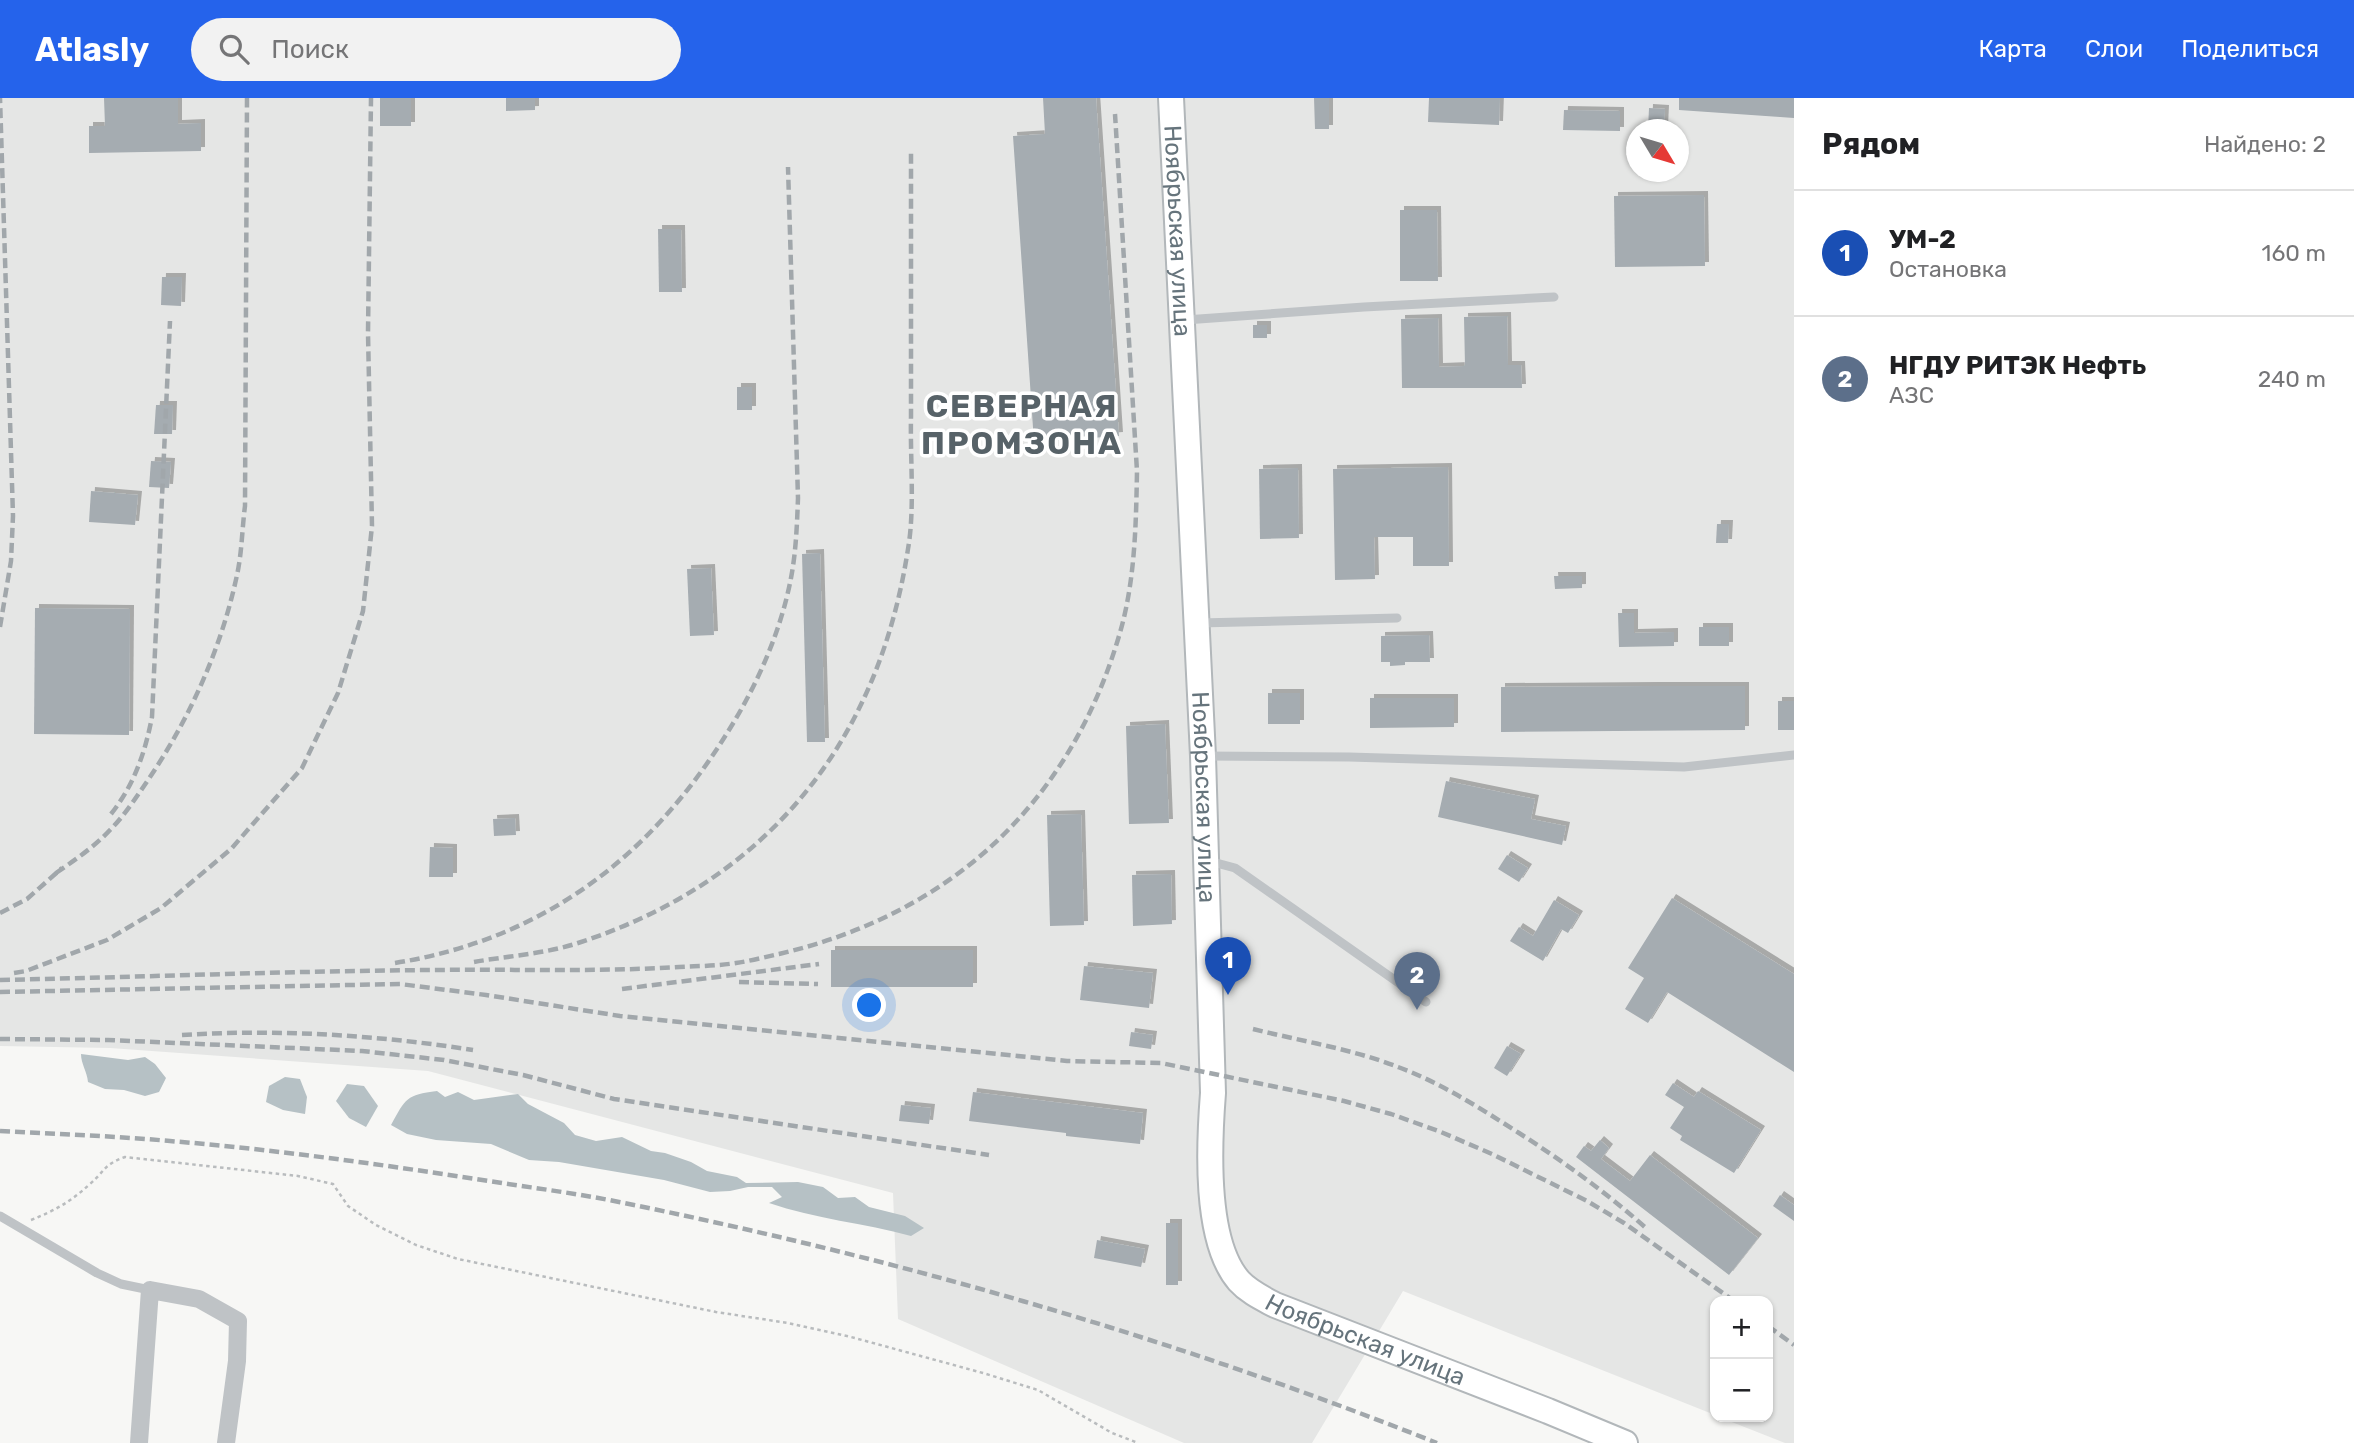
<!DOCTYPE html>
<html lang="ru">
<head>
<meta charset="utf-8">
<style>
	:root { --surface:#fff; --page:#f2f2f2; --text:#202124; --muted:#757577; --line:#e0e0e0; --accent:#2563eb }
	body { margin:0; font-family:Rubik,sans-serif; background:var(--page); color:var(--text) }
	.controls { position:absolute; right:21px; bottom:21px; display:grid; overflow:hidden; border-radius:14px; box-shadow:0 2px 5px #0004 }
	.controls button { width:63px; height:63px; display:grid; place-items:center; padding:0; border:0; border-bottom:2px solid var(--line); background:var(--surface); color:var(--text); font:35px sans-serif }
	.compass { position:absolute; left:1626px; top:21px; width:63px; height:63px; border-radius:50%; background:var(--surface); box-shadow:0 2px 5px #0004; rotate:128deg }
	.you { position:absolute; left:870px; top:908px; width:24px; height:24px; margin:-18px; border:5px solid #fff; border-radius:50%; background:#1a73e8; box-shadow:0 0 0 10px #1a73e833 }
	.badge { display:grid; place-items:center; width:46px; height:46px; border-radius:50%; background:var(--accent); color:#fff; font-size:23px; font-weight:700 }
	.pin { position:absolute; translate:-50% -58px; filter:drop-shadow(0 2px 4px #0008) }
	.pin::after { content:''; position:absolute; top:37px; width:24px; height:21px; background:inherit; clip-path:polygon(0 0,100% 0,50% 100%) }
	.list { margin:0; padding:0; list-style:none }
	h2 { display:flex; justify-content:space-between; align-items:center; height:91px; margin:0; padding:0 28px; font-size:30px }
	h2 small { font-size:23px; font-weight:400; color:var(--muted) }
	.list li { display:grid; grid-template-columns:46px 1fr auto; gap:21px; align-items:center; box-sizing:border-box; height:126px; padding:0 28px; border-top:2px solid var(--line) }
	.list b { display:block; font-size:26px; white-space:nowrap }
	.list p { margin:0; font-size:23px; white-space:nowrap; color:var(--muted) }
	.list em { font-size:23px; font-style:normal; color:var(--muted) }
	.icon { flex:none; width:38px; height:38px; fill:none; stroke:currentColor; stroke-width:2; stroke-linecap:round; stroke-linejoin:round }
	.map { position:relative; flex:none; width:1794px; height:1345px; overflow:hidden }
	header { display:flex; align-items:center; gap:42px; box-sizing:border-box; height:98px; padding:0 35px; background:var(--accent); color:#fff }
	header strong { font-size:33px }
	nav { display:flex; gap:38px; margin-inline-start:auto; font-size:24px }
	.search { width:490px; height:63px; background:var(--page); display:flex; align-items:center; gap:18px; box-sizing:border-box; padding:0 24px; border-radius:38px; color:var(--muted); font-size:26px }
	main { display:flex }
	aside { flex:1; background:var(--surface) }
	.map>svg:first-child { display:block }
</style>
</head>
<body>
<header>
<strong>Atlasly</strong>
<div class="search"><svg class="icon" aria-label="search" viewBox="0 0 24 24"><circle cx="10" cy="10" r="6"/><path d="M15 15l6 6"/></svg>Поиск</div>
<nav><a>Карта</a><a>Слои</a><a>Поделиться</a></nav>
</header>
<main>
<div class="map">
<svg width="1794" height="1345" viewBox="0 0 1794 1345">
	<defs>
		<filter id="shadow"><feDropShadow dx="4" dy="-4" stdDeviation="0" flood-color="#0004"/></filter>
	</defs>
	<rect width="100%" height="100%" fill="#f7f7f5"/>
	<path fill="#e5e6e5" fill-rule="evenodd" d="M0,0h1794v1345h-9l-66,-26h49v-116h-53v114l-312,-124 -91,152h-128l-286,-124 -5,-126 -465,-122 -318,-23 -110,-2zM1636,32h42v42h-42z"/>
	<g fill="#b6c1c5">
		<path d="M81,956l47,6 17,-3 10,7 11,14 -7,14 -14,4 -21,-6 -19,-1 -17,-7c-1,-11 -7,-18 -7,-28z"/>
		<path d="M285,979l15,2 7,18 -2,17 -22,-4 -17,-8 3,-16z"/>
		<path d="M347,986l17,2 14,20 -12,21 -17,-9 -13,-17z"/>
		<path d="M437,993l8,6 13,-5 16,8 44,-6 10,10 36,19 11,12 21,6 26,-4 29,14 14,2 26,9 16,9 30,6 9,6 52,-1 25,5 15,11 17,-1 14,10 36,9 19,12 -13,8c-47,-13 -96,-17 -142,-33l13,-6 -10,-10h-24l-18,4 -20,1 -46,-12 -105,-18 -30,-2 -38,-16 -55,-4 -29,-6 -16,-9c15,-27 15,-30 46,-34z"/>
	</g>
	<g fill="#a5acb1" filter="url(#shadow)">
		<path d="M104,0h74v26l23,-1v28l-112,2v-27h16z"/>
		<rect x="380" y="0" width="31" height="28"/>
		<path d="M506,0h29v12l-29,1z"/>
		<path d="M1043,0h53l23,338 -85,6 -21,-306 32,-2z"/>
		<path d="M1314,0h15v31h-14z"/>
		<path d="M1429,0h71l-1,27 -71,-3z"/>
		<path d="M1679,0h115v20l-115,-8z"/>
		<path d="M1649,10l16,1 -1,21h-16z"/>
		<path d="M1564,12l56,1v20l-57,-1z"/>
		<path d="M1704,97l1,71 -90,1 -1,-71z"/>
		<path d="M1400,112h37l1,71h-38z"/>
		<path d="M658,131h23l1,63h-23z"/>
		<path d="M162,179h20l-1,29 -20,-1z"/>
		<path d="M1507,218l1,49h13l1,23h-120l-1,-69 37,-1 1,49 26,-1 -1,-49z"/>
		<rect x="1253" y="227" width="14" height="13"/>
		<rect x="737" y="289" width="15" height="23"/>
		<path d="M156,307h17l-1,29h-18z"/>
		<path d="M151,363l20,1 -2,26 -20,-1z"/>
		<path d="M1448,369l1,99h-36v-29h-39l1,42 -40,1 -2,-111z"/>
		<path d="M1298,370l1,70 -39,1 -1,-70z"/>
		<path d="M91,393l47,4 -3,30 -46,-3z"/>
		<path d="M1717,426h12l-1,19h-12z"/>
		<path d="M820,455l5,189h-18l-5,-188z"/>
		<path d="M711,470l3,67 -24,1 -3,-67z"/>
		<path d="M1554,478h28v12l-27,1z"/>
		<path d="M35,510l95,1 -1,126 -95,-1z"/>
		<path d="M1618,515h16v20l40,-1v14l-55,1z"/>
		<rect x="1699" y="529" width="30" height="19"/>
		<path d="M1429,537l1,27h-25v3l-15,1v-4h-9v-26z"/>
		<path d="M1654,588h91v44l-244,2v-45z"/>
		<rect x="1268" y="595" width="32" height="31"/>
		<path d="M1370,600h84v29l-84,1z"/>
		<rect x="1778" y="603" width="16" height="29"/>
		<path d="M1165,626l4,99 -40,1 -3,-98z"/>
		<path d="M1446,683l89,18 -4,20 35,7 -4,19 -124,-28z"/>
		<path d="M1081,716l3,111 -34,1 -3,-111z"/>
		<path d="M515,720l1,17 -22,1 -1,-17z"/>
		<path d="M430,749l23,1v29h-24z"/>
		<path d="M1507,757l21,13 -9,14 -21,-13z"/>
		<path d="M1171,776l1,50 -39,2 -1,-51z"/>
		<path d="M1672,800l122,76v98l-127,-80 -19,31 -23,-14 19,-31 -16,-10z"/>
		<path d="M1554,802l25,15 -11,18 -7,-4 -18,32 -33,-20 9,-14 14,9z"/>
		<rect x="831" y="852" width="142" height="37"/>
		<path d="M1084,868l69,7 -4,35 -69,-8z"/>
		<path d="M1131,934l22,3 -2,14 -22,-3z"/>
		<path d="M1507,948l14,8 -14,22 -13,-8z"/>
		<path d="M1673,985l21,14 4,-6 63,39 -27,43 -54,-33 2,-4 -12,-8 14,-21 -19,-12z"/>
		<path d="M973,994l170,21 -3,31 -74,-8v-3l-97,-12z"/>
		<path d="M901,1007l30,3 -2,16 -30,-3z"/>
		<path d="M1600,1042l9,8 -8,11 29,22 20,-26 108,83 -29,37 -153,-118 8,-11 7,5z"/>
		<path d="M1780,1097l14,10v16l-21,-15z"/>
		<rect x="1166" y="1125" width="12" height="62"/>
		<path d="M1097,1142l48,9 -4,18 -47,-9z"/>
	</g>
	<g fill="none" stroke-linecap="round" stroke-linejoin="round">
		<g stroke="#b2b7ba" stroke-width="28">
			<g id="secondary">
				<path id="s1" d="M1171,0l32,658 10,337c-4,51 -9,148 26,188 10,11 23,17 36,24l273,106 77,32"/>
			</g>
		</g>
		<path stroke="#b9bcbe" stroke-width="2.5" stroke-dasharray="3.5 3.5" stroke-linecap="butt" d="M31,1122c25,-10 39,-18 59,-36 16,-14 13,-19 35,-27l173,19 35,8 15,22 28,19 40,20 42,14 258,53 72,11 63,14 132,36 55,17 74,43 26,10"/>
		<g stroke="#bfc3c6" stroke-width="9">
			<path d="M1185,222l179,-13 190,-10"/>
			<path d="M1199,525l198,-5"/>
			<path d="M1205,658l144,1 335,10 110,-12"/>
			<path d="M1209,763l26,7 191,134"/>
			<path d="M0,1118l97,57 24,11 29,6"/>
		</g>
		<path stroke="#bfc3c6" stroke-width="18" d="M139,1345l11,-153 49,9 39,22 -1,40 -11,82"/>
		<use href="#secondary" stroke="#fff" stroke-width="24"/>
		<g stroke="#a1a7ab" stroke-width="4.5" stroke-dasharray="10 5" stroke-linecap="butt">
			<path d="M0,529l11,-66 2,-45 -13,-418"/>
			<path d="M111,716c23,-29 34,-61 41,-97l18,-396"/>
			<path d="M56,775c19,-13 38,-26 54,-43 14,-14 25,-31 36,-47 43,-63 75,-133 91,-208 5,-23 5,-46 8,-69l2,-408"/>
			<path d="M0,815l27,-14 35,-31"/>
			<path d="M474,864c33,-6 71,-8 104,-19 188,-61 300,-199 330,-394 7,-40 2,-91 3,-132 0,-89 0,-177 0,-265"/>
			<path d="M395,865c149,-24 256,-106 334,-233 28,-45 52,-99 62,-152 5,-26 6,-53 7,-80l-10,-331"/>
			<path d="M14,875l12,-2 81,-31 54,-32 70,-59 71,-81 36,-75 25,-82 9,-85 -4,-193 3,-235"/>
			<path d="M0,882c144,-3 289,-9 433,-10 82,-1 164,2 246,-3 19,-1 38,-1 57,-4 14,-2 29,-6 43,-9 171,-40 290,-149 340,-318 16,-53 17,-110 18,-165l-22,-357"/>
			<path d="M739,884l79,2"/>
			<path d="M622,891l197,-25"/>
			<path d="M0,894l400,-8 86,11 134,21 447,45 94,2 183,38 47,13 50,18 51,22 95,47 37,22 110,78"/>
			<path d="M1253,931c48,12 99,20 145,38 43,16 82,41 121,66 45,29 88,60 128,96"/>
			<path d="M182,937c97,-6 195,0 291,15"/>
			<path d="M0,941l108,1 254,11 82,9 79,15 91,24 375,56"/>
			<path d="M0,1033c57,3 114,5 170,10 111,9 222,25 332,42 39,6 78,11 117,19 278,56 554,136 818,241"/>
			<path d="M1768,1228l26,19"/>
		</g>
	</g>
	<g text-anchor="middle" stroke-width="7" stroke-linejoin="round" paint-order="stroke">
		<g font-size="24" fill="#66747c" stroke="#fff">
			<text dy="8" stroke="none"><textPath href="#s1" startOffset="133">Ноябрьская улица</textPath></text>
			<text dy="8" stroke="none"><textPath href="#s1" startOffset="700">Ноябрьская улица</textPath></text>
			<text dy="8" stroke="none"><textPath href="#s1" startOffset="1330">Ноябрьская улица</textPath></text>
		</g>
		<g font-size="32" font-weight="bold" letter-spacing="2" fill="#576268" stroke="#fff">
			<text x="1022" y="319">СЕВЕРНАЯ<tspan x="1022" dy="37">ПРОМЗОНА</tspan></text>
		</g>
	</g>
</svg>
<div class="controls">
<button>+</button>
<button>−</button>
</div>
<svg class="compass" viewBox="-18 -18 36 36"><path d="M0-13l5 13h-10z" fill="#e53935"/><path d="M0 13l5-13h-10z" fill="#757577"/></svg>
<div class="you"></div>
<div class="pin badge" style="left:1228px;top:897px;background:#1a4fb4">1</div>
<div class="pin badge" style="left:1417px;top:912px;background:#5c6f8a">2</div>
</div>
<aside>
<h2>Рядом<small>Найдено: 2</small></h2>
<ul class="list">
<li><span class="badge" style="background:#1a4fb4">1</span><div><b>УМ-2</b><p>Остановка</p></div><em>160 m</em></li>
<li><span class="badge" style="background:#5c6f8a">2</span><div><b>НГДУ РИТЭК Нефть</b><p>АЗС</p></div><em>240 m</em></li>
</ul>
</aside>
</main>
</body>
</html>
